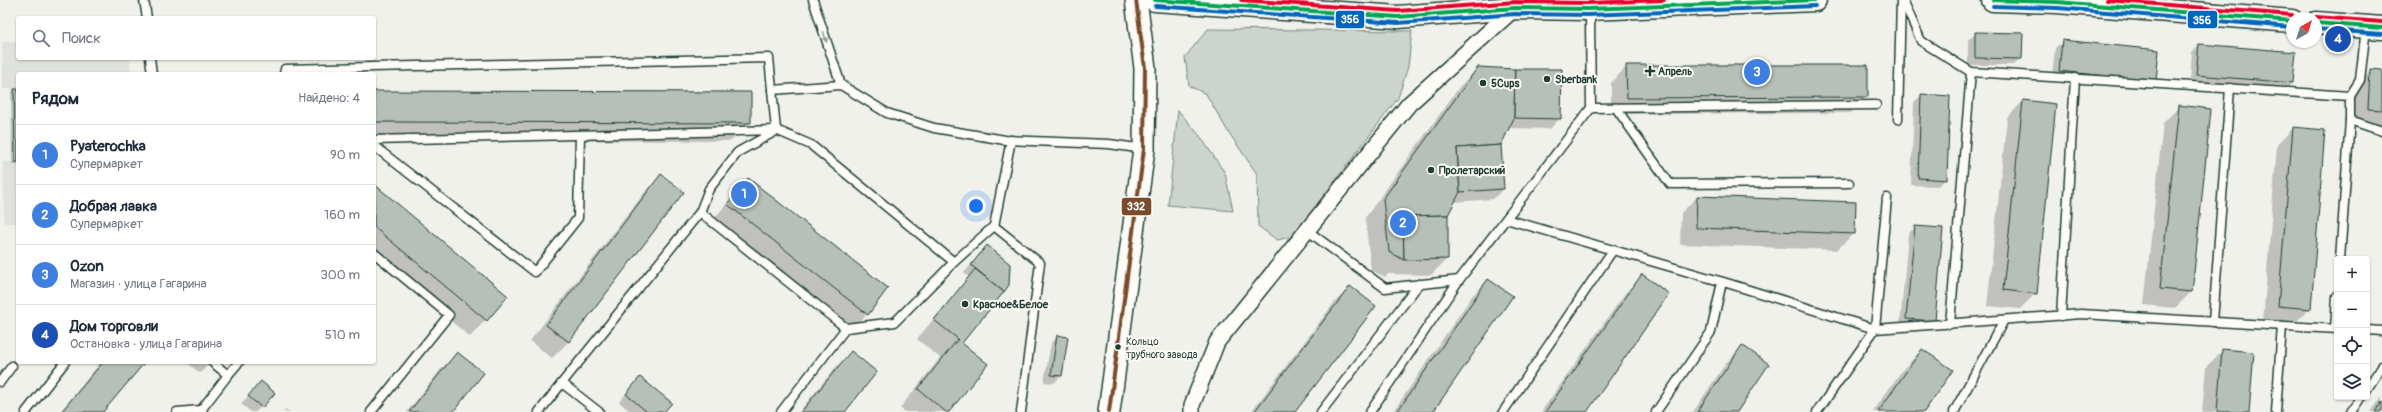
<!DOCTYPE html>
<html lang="ru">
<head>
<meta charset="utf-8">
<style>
	:root { --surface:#fff; --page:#f2f2f3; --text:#1f2937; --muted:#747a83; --line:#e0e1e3; --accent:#1f3d34 }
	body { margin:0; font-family:Pangolin,sans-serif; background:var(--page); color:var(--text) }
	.controls { position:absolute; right:12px; bottom:12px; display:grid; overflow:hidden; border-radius:4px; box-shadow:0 1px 3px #0004 }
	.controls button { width:36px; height:36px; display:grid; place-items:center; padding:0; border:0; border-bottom:1px solid var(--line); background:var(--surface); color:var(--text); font:20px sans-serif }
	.compass { position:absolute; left:2286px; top:12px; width:36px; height:36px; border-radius:50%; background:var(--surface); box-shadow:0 1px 3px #0004; rotate:39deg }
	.you { position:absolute; left:976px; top:206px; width:14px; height:14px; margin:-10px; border:3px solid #fff; border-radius:50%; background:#1a73e8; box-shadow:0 0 0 6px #1a73e833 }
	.badge { display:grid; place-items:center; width:26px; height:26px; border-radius:50%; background:var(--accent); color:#fff; font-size:13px; font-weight:700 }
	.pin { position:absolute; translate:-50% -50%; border:2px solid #fff; box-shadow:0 1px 4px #0006 }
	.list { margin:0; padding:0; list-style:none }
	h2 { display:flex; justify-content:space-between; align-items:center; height:52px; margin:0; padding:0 16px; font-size:17px }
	h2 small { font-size:13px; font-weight:400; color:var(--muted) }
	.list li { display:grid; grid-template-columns:26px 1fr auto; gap:12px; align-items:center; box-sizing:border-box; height:60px; padding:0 16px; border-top:1px solid var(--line) }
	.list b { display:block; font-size:15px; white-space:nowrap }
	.list p { margin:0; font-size:13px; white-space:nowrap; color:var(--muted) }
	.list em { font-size:13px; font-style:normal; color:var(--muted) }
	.icon { flex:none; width:22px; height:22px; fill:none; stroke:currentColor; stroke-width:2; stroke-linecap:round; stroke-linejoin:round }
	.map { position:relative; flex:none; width:2382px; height:412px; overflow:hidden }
	.search { position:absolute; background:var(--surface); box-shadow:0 1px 3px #0004; left:16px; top:16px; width:360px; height:44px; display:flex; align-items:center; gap:10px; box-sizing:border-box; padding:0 14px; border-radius:4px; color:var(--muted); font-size:15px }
	.panel { position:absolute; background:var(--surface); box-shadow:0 1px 3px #0004; left:16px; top:72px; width:360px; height:292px; border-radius:4px }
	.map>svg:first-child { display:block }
</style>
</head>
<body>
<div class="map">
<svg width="2382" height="412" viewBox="0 0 2382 412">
	<rect width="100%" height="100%" fill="#f0f1eb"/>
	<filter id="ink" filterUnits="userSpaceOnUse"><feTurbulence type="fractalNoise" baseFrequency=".025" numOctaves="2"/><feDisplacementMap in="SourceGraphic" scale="8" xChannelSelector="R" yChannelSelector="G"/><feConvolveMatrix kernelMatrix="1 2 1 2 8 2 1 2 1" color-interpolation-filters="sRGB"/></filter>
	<g filter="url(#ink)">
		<path fill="#dfe2dc" d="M18,41v17h112l1,16h-113v149h-14l-1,-61h12l-1,-73h-11l-1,-47z"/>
		<g fill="#cdd3cd" stroke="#768880">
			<path d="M1208,29l204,2 -4,36 -10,31 -106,139 -15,3 -19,-14 -1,-52 -30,-44 -21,-36 -17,-8 -4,-29z"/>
			<path d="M1178,110l22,26 25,37 8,38 -65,-6z"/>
		</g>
		<g fill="#0003">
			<path d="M1975,33l46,25 -7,7h-46v-25z"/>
			<path d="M2063,41l92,39 -7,8 -96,-10 3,-30z"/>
			<path d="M2199,45l96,8 -3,30 -7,7 -95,-8 2,-30z"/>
			<path d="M1627,66l240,31 -16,16 -240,1v-31z"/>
			<path d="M1478,68l82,50 -10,11 -42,-1 -9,18 4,43 -10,10 -39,3 -7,13v44l-16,16 -43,-1 -3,3 -14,-7 -6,-52 95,-132z"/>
			<path d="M2371,70l11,1v58l-32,-2 2,-39z"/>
			<path d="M14,90h4v75h-6l-1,-72z"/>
			<path d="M374,92l376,31 -19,18 -357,-1z"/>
			<path d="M1922,95l24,84 -8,7 -27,-1 3,-83z"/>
			<path d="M2023,101l13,192 -16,16 -33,-3 20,-188z"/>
			<path d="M2180,106l11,186 -16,16 -31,-3 19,-182z"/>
			<path d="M2293,128l17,180 -16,16 -31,-2 14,-177z"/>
			<path d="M661,175l22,17 -115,150 -16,16 -22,-17 115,-149z"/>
			<path d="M748,179l119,135 -16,16 -139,-109z"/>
			<path d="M374,185l133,111 -37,41 -96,-80z"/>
			<path d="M1697,197l157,36 -17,17 -157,-6 1,-31z"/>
			<path d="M1915,227l19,94 -34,5 8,-92z"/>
			<path d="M987,246l21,39 -47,58 -13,69h-43l-5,-4 40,-50 -23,-19 52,-62 -5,-4z"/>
			<path d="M1642,276l-57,136h-44l85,-120z"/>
			<path d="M1488,280l-56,132h-39l79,-116z"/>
			<path d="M1350,287l-56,125h-43l83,-109z"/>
			<path d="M1058,336l9,1 -6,39 -7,7 -10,-1 7,-39z"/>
			<path d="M1742,347l-7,65h-42l33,-49z"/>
			<path d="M1922,350v62h-49l30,-43z"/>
			<path d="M2223,350l25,62h-46l4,-45z"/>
			<path d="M851,352l-8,60h-44l36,-44z"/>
			<path d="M457,353l-5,59h-45l34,-43z"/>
			<path d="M101,362h42l-41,50h-42z"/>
			<path d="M186,362h25l-11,11z"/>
			<path d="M261,382l12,11 -17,19h-5l-10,-8z"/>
			<path d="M633,385l30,27h-32l-12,-10z"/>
			<path d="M2382,396v16h-11z"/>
			<path d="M286,409l4,3h-7z"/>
		</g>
		<g fill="#b6bfb8" stroke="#1f3d34">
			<path d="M1975,32l48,1 -1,26 -47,-1z"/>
			<path d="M2062,40l97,10 -3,31 -97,-10z"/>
			<path d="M2199,44l97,8 -3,31 -97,-8z"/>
			<path d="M1626,65h242v32l-241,1z"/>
			<path d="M1478,67l37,2 -1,49 -13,27 -44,3 3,44 -12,23 -45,1 1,44 -15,-8 -6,-53z"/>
			<path d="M1515,69h47l-1,50 -47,-1z"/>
			<path d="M2370,69l12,1v40l-14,-1z"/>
			<path d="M14,89h4v73h-3z"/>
			<path d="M374,91l377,1v31l-377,-1z"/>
			<path d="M1921,94l29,2 -3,84 -29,-2z"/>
			<path d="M2023,100l33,4 -19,190 -34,-4z"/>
			<path d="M2179,105l32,4 -19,183 -32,-3z"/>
			<path d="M2293,127l32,3 -14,179 -33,-3z"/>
			<path d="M1501,145l3,44 -44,3 -3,-44z"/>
			<path d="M661,174l23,18 -115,150 -23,-17z"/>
			<path d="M748,178l140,110 -20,27 -141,-111z"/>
			<path d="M374,184l134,112 -21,25 -113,-94z"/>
			<path d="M1697,196l159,6 -1,32 -159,-6z"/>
			<path d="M1448,215v44l-44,1 -1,-44z"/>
			<path d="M1915,226l28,2 -8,93 -29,-2z"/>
			<path d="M987,245l23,19 -1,21 -5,7 -33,-27z"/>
			<path d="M975,269l29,23 -42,51 26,21 -39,48h-3l-28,-23 40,-50 -24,-19z"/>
			<path d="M1642,274l27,20 -82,118h-42z"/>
			<path d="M1488,279l25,17 -80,116h-36z"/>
			<path d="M1350,286l26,20 -81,106h-41z"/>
			<path d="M1057,335l11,2 -6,39 -11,-1z"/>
			<path d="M1742,345l27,19 -32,48h-40z"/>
			<path d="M1922,349l31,21 -29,42h-46z"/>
			<path d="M2222,349l32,3 -5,60h-32z"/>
			<path d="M851,351l26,21 -32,40h-44z"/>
			<path d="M457,352l27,21 -31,39h-44z"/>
			<path d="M103,362h42l-42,50h-42z"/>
			<path d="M640,377l32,26 -8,9h-17l-21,-18z"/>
			<path d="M261,381l14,12 -13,15 -14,-12z"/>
			<path d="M2382,402v10h-7z"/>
		</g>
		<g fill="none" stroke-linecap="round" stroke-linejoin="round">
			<g stroke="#1f3d34" stroke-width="11">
				<g id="service">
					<path d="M144,0l3,18"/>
					<path d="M813,0l28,85"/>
					<path d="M1903,0l18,41 50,31 379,24v24l32,11"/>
					<path d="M150,58l2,16"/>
					<path d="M284,74l1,-5 484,-11 7,72"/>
					<path d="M772,90l69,-5 46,28 47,15 71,12 104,4 35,5"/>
					<path d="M2350,96l10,-16 6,-52"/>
					<path d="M1591,108l285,-3"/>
					<path d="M1616,108l54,76 179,-1"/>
					<path d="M1898,119l3,-119"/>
					<path d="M374,140l402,-10 35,15 143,117 40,-36"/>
					<path d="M1011,140l-17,86 46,37 -19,149"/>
					<path d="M374,146l161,126 43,-54 2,-83"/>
					<path d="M700,212l9,-23 29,-37 38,-21"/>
					<path d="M1506,219l224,65 145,45 12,-131"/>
					<path d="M1308,231l77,57 74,-8 132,-172 -1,-89 -2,-9"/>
					<path d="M2340,259l10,-139"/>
					<path d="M2061,316l14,-238"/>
					<path d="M2213,322l17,-234"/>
					<path d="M1950,324l21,-252"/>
					<path d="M846,328l49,-6 59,-60"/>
					<path d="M2335,329l2,-33"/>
					<path d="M2367,330l15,1"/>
					<path d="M228,375l11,-13"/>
					<path d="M0,382l12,-16"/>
					<path d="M562,383l138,-171 146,116 -65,84"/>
					<path d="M2367,389l15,-23"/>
					<path d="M26,412l39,-50"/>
					<path d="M177,412l24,-2"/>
					<path d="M203,412l-2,-2 27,-35 -16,-13"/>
					<path d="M371,412l78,-97 -75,-62"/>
					<path d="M539,412l23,-29 37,29"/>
					<path d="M1321,412l98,-128"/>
					<path d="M1370,412l89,-132"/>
					<path d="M1503,412l110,-162"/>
					<path d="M1656,412l55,-80 11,-50"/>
					<path d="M1817,412l58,-83 206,-15 256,15"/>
					<path d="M1954,412l50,-92"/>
					<path d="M2276,412l6,-86"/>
					<path d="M2351,412l10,-15"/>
				</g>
			</g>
			<g stroke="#1f3d34" stroke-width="18">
				<path id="minor" d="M1192,412v-7l25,-63 192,-238 106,-96"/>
			</g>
			<g stroke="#1f3d34" stroke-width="24">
				<path id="secondary" d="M1109,412l35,-263 1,-81 -9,-68"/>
			</g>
			<g stroke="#1f3d34" stroke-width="25">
				<g id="primary">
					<path d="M1155,0l243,17 117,-9 73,1 227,-9"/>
					<path d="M1993,0l64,2 235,19"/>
					<path d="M2316,23l66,5"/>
				</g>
			</g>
			<use href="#service" stroke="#fdfcf7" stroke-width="8"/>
			<use href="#minor" stroke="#fdfcf7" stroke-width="15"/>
			<use href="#secondary" stroke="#fdfcf7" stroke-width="21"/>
			<use href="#primary" stroke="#fdfcf7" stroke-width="22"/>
			<g stroke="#fdfcf7" stroke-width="7">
				<g id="bus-1">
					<path d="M1155,0l243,17 117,-9 73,1 227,-9"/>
					<path d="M1993,0l64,2 235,19"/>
					<path d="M2316,23l66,5"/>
				</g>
			</g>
			<g stroke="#fdfcf7" stroke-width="7">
				<g id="bus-2">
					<path d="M1155,6l243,17 117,-9 73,1 227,-9"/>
					<path d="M1993,6l64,2 235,19"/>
					<path d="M2316,29l66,5"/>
				</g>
			</g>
			<g stroke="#fdfcf7" stroke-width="7">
				<g id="bus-3">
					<path d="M1241,0l157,11 117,-9 73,1 76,-3"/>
					<path d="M2107,0l185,15"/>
					<path d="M2316,17l66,5"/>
				</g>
			</g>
			<g stroke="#fdfcf7" stroke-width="7">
				<path id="bus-4" d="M1109,412l35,-263 1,-81 -9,-68"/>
			</g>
			<use href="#bus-1" stroke="#00a651" stroke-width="4"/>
			<use href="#bus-2" stroke="#0065bd" stroke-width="4"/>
			<use href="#bus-3" stroke="#e4002b" stroke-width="4"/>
			<use href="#bus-4" stroke="#7a4b2a" stroke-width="4"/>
		</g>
		<defs><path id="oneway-solid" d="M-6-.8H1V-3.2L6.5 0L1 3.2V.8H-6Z"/></defs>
		<use fill="#8e9c96" href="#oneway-solid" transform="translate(825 37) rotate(72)"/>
	</g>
	<g fill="#1f3d34" stroke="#fdfcf7" stroke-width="1.5">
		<path d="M1648 65h4v4h4v4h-4v4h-4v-4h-4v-4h4z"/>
		<circle cx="1547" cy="79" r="4"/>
		<circle cx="1483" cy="83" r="4"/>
		<circle cx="1431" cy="170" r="4"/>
		<circle cx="965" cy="304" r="4"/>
		<circle cx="1118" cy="347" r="3.5"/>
	</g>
	<g text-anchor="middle" stroke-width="4" stroke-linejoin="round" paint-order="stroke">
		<g font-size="10" fill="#1f3d34" stroke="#fdfcf7" text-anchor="start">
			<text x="1126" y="345">Кольцо<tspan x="1126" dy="13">трубного завода</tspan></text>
		</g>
		<g font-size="11" font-weight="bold" fill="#1f3d34" stroke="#fdfcf7" text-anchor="start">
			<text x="1658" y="75">Апрель</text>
			<text x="1555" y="83">Sberbank</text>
			<text x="1491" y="87">5Cups</text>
			<text x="1439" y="174">Пролетарский</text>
			<text x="973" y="308">Красное&amp;Белое</text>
		</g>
	</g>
	<g stroke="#fdfcf7" stroke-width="1.5">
		<rect x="1335" y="10" width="30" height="19" rx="4" fill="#0065bd"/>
		<rect x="2187" y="10" width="31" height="19" rx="4" fill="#0065bd"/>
		<rect x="1121" y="197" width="31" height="19" rx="4" fill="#7a4b2a"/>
	</g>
	<g font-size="11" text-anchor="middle" font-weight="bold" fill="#fff">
		<text x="1350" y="23">356</text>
		<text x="2202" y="24">356</text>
		<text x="1136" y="210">332</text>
	</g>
</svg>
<div class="controls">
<button>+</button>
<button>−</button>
<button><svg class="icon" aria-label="locate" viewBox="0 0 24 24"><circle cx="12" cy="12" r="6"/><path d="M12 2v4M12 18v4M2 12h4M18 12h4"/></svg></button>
<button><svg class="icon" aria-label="layers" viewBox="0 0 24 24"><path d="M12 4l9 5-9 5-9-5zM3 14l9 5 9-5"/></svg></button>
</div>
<svg class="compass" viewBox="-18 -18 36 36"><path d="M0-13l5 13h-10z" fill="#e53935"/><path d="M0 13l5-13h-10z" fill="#747a83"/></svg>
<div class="you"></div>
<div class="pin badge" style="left:744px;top:194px;background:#3f7fe0">1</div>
<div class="pin badge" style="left:1403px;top:223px;background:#3f7fe0">2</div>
<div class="pin badge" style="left:1757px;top:72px;background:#3f7fe0">3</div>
<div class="pin badge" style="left:2338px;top:39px;background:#1a4fb4">4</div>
<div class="search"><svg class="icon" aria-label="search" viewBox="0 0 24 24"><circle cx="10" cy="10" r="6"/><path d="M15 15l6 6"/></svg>Поиск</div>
<section class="panel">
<h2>Рядом<small>Найдено: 4</small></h2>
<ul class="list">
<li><span class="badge" style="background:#3f7fe0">1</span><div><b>Pyaterochka</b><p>Супермаркет</p></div><em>90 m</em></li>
<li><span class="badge" style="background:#3f7fe0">2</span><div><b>Добрая лавка</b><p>Супермаркет</p></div><em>160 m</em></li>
<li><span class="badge" style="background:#3f7fe0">3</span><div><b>Ozon</b><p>Магазин · улица Гагарина</p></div><em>300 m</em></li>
<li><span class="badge" style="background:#1a4fb4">4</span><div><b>Дом торговли</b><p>Остановка · улица Гагарина</p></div><em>510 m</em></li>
</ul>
</section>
</div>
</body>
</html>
